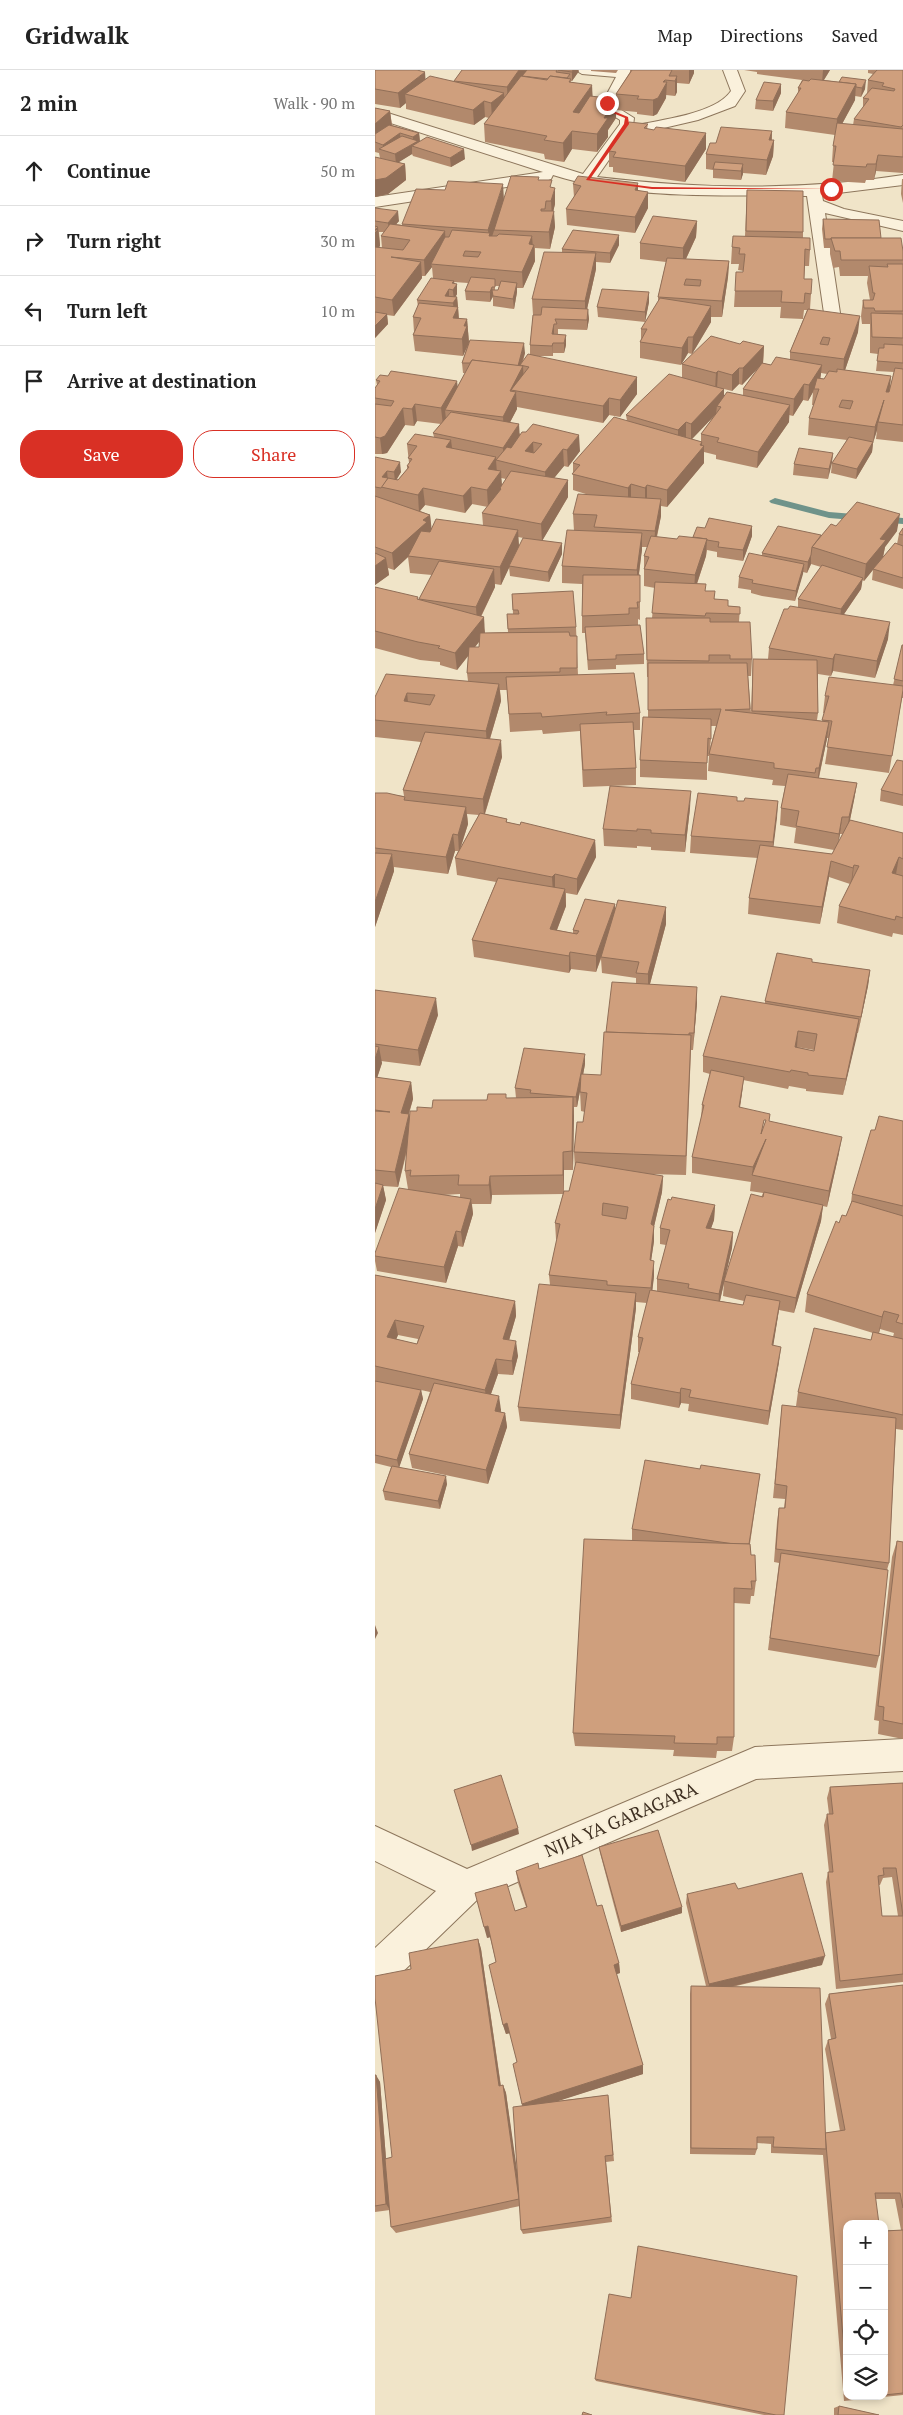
<!DOCTYPE html>
<html lang="en">
<head>
<meta charset="utf-8">
<style>
	:root { --surface:#fff; --page:#f6f6f6; --text:#222; --muted:#767676; --line:#e0e0e0; --accent:#d93025 }
	body { margin:0; font-family:"PT Serif",serif; background:var(--page); color:var(--text) }
	.controls { position:absolute; right:15px; bottom:15px; display:grid; overflow:hidden; border-radius:10px; box-shadow:0 2px 8px #0003 }
	.controls button { width:45px; height:45px; display:grid; place-items:center; padding:0; border:0; border-bottom:1px solid var(--line); background:var(--surface); color:var(--text); font:25px sans-serif }
	.stop { position:absolute; width:15px; height:15px; margin:-11px; border:4px solid #d93025; border-radius:50%; background:#fff }
	.stop.end { background:#d93025; border-color:#fff; box-shadow:0 1px 5px #0008 }
	.list { margin:0; padding:0; list-style:none }
	h2 { display:flex; justify-content:space-between; align-items:center; height:65px; margin:0; padding:0 20px; font-size:21px }
	h2 small { font-size:16px; font-weight:400; color:var(--muted) }
	.list li { display:grid; grid-template-columns:32px 1fr auto; gap:15px; align-items:center; box-sizing:border-box; height:70px; padding:0 20px; border-top:1px solid var(--line) }
	.list b { display:block; font-size:19px; white-space:nowrap }
	.list em { font-size:16px; font-style:normal; color:var(--muted) }
	.actions { display:flex; gap:10px; padding:15px 20px }
	.actions a { flex:1; padding:11px 0; border:1px solid var(--accent); border-radius:20px; text-align:center; font-size:18px; color:var(--accent) }
	.actions .main { background:var(--accent); color:#fff }
	.icon { flex:none; width:28px; height:28px; fill:none; stroke:currentColor; stroke-width:2; stroke-linecap:round; stroke-linejoin:round }
	.map { position:relative; flex:none; width:528px; height:2345px; overflow:hidden }
	header { display:flex; align-items:center; gap:30px; box-sizing:border-box; height:70px; padding:0 25px; background:var(--surface); border-bottom:1px solid var(--line) }
	header strong { font-size:24px }
	nav { display:flex; gap:28px; margin-inline-start:auto; font-size:18px }
	main { display:flex }
	aside { flex:1; background:var(--surface) }
	.map>svg:first-child { display:block }
</style>
</head>
<body>
<header>
<strong>Gridwalk</strong>
<nav><a>Map</a><a>Directions</a><a>Saved</a></nav>
</header>
<main>
<aside>
<h2>2 min<small>Walk · 90 m</small></h2>
<ul class="list">
<li><svg class="icon" aria-label="ahead" viewBox="0 0 24 24"><path d="M12 20V5M6 11l6-6 6 6"/></svg><div><b>Continue</b></div><em>50 m</em></li>
<li><svg class="icon" aria-label="right" viewBox="0 0 24 24"><path d="M7 20v-9h11M14 6l5 5-5 5"/></svg><div><b>Turn right</b></div><em>30 m</em></li>
<li><svg class="icon" aria-label="left" viewBox="0 0 24 24"><path d="M17 20v-9H6M10 6l-5 5 5 5"/></svg><div><b>Turn left</b></div><em>10 m</em></li>
<li><svg class="icon" aria-label="arrive" viewBox="0 0 24 24"><path d="M6 21V4h12l-3 4 3 4H6"/></svg><div><b>Arrive at destination</b></div></li>
</ul>
<div class="actions"><a class="main">Save</a><a>Share</a></div>
</aside>
<div class="map">
<svg width="528" height="2345" viewBox="0 0 528 2345">
	<rect width="100%" height="100%" fill="#f0e4c8"/>
	<g fill="none" stroke-linecap="round" stroke-linejoin="round">
		<path fill="#6f938a" fill-rule="evenodd" d="M400,428l54,14 74,6v6l-74,-6 -58,-15 -2,-2z"/>
		<g stroke="#8d765c" stroke-width="2">
			<g id="minor">
				<path d="M200,0h59l-19,36 19,12 -1,8c26,-6 83,-12 98,-35l-8,-21h14l8,21 -10,15 -37,14 -73,17 -28,40c101,12 205,14 306,-2v10l-81,10 1,6 21,8 59,12v10l-78,-18 15,100 -2,4h-12l-2,-4 -17,-117c-84,-2 -173,5 -254,-21l-2,4 -5,2 -171,26v-10l168,-25 -168,-54v-9l208,65 37,-50v-4l-20,-13 16,-30 -34,-3z"/>
				<path d="M528,1669v32l-147,8 -278,120 -90,87 -13,5v-43l61,-57 -61,-30v-35l92,43 288,-122z"/>
			</g>
		</g>
		<use href="#minor" fill="#faf1dc" fill-rule="evenodd"/>
	</g>
	<g fill="#b2896c" fill-rule="evenodd">
		<path d="M0,0l50,9 29,2 8,-11h116l1,1 -7,10h-1v1l22,15 23,21 -8,12v7l-11,15 -25,-3 -8,13 -19,-3 -1,-5 -59,-12 -1,-18 5,-6 -4,-1 -11,8 -68,-16v-6l-6,5 -25,-4z"/>
		<path d="M216,0h27l-2,3 -25,-2z"/>
		<path d="M255,0h64v3l-5,11 -12,-1v9l-2,4 -9,-1v3l-9,16 -4,2 -16,-2v-2l-21,-2v-16l14,-22z"/>
		<path d="M369,0h86l-6,10 15,2 3,-5 23,12 -4,8 -6,-1v4l-13,24 11,1 1,-6 9,-11v-10l4,-4 1,-14 5,-6 -5,-1v-3h35v103l-27,-2 -2,9h-8l-1,3 -33,-2 2,-19h-2l1,-16 2,-11 -50,-7 1,-16 12,-19v-5l4,-8 -45,-6v-2z"/>
		<path d="M406,14v9l-8,18 -18,-2 1,-9z"/>
		<path d="M0,38l15,3 2,14 27,8 1,9 45,17 -14,8 -38,-11 -1,-2 -14,8 7,2 1,16 -18,14 -13,3v-40l5,1 -1,-5 -4,-1z"/>
		<path d="M273,54l-1,5 7,1 52,19 -21,33 -72,-10v-5h-4v-16z"/>
		<path d="M397,61v9h2l-1,16 -7,19 -23,-2 -2,7 -28,-2v-8l-7,-1v-15l10,-11z"/>
		<path d="M527,109h1v24l-2,-9z"/>
		<path d="M164,110l13,8 3,16 -2,7 2,16 -5,22 -15,-1v13l-12,27h-6v4l-3,17 -21,-3v-9l-3,5 -24,-2 -1,-9 3,-8 -14,-1 3,12 -2,3h2l2,22h8l2,24 56,10 -2,9 7,-8v-9l3,-30 -1,-16 30,-47v-3l57,-4 -9,18 -14,-1v7l-9,40 2,10 -2,11 -29,-1v5h-4l12,11 -2,8h-11v3h-17l101,38 -17,23 -11,-2 -6,8 -86,-16v2l-7,13 10,12 60,17 -12,16 -4,-1 -10,12 14,2v17l-26,44 20,2v11l-13,28 -39,-6 -1,-9 -8,18 -6,-1v3l-14,30 4,16 23,-1 -1,-18h6l-1,-20 64,33 2,48 62,38v17h-6l2,38v17l-53,2 -3,-56 -37,3 -1,-4 -32,2 -3,-42h-7l1,11 -11,38 12,18 -17,57 22,5v3l13,3 75,15 1,17 -19,38 -11,-2v13l-9,24 16,3v-3l42,-20 51,-3v17l-16,60 47,19 -4,47h-2l-5,125 -38,-1 15,2 -1,16 -8,34v15l-3,19 3,16 -2,14 5,1v-12l9,-34 -6,-1v-16l55,-23 -1,15 -3,8 22,4 -1,16 -7,29 38,-84 -13,-2 1,-9 -59,-9v-16l9,-38 1,-14 8,-31 -7,-2v-16l62,-53v-2l47,-39 58,8 -2,16 -10,47h-1l-14,62 -37,-4v-2l-17,-3 -1,3 -45,-9 -1,13 -2,15 99,45 -12,54 -4,-1 -2,15 -27,92 -15,-3 -6,35 6,17 -11,63 -80,-14 1,-7 -8,-1 -2,5 -48,-9v-15l8,-32h-1v-15l9,-34 -11,-1v6l-16,121 -100,-8 -2,-14 32,-122 -1,-10 8,-36h-1l-1,-16 8,-29 -71,1 -1,9h-19l1,10 -10,33 -5,-1 -12,37 -69,-12 -2,-10v-8l33,-64 -3,-18 2,-20 -9,36 -15,-1 3,14 -11,33v-243l63,25 -18,51 -39,-5 1,2 -5,15 34,4 2,17 -4,15v4l8,-7 15,-3 55,-8 29,-2 -1,-10 70,-24 -2,11h18l5,-43 30,-49v-5l-34,-5 -1,-14 -5,13 -25,-3 -2,4 -95,-16 -2,-17 24,-58 -39,-7 -2,-17 3,-7h-3l-7,23 -54,-7v4l-19,56v-134l29,3 -1,-6 18,-48 -46,-5v-40l93,-16 -1,-8 2,-18 -12,15 -17,-5v-3l-20,-2 -45,-12v-61l44,12 13,-24 -22,-2 -2,-16 -14,13 -6,-2 1,7 -14,10v-128l26,15 -4,7 1,1 9,-11v-3l2,-3 -2,-19 27,-7 -1,-4 8,-9 -24,-3 -3,5 -9,-1 -18,28 -5,1h-7v-66l2,-3 -1,-5 82,6 7,-13h-2l-1,-10 6,-20 -5,13 -48,-5 -2,-16 1,-3 -1,-15 5,-11 -1,-6 16,-22 -1,-11 -7,9h-3v2l-28,38 -7,-1 1,9 -13,14v-130l24,13 -3,3 6,1v-1l102,-25zM4,162h5l-3,4 1,12 -3,-1 1,-1v-3zM120,216h4l-1,4h-3zM126,408l5,1 -4,6zM97,434l16,3 -6,6 1,12 -52,3 -1,-13 -10,-4 5,-6 40,8zM143,467l16,3 -15,6zM104,572v5h-4zM92,744l12,1 -18,32 7,-23zM422,977l17,3v1zM205,1021l1,20 4,1 -2,10 -9,30 1,17 -6,22 -5,1v-22h9l1,-63h3zM389,1050h2l-3,9h-1zM85,1124v3l-17,-2zM349,1213l-1,13 21,5 -1,4 -23,-4z"/>
		<path d="M198,114l75,8v16l-13,25 -68,-8 -1,-16 8,-12z"/>
		<path d="M372,120l56,42v6l7,12 -1,16h-4l-1,13 7,15 -1,15 48,23 -13,38 46,6 -1,12 4,-16 -18,-1 2,-17 -8,-1v-29h-8l-1,-8 2,-16h7l-3,-17 1,-7h-28l-1,-9 -6,1 -3,-14v-6h-6l-2,-19 1,-10 58,19 22,13v191l-27,-3 1,-9 -4,13 -1,9 -16,27 -25,-6 1,-10 15,-23 -39,-5 1,-17 5,-13h-2l1,-13 -5,9 -5,-1 -10,16 -4,-1v7l-32,46 -41,-9v-4l-12,-3v11l-37,44 -6,-1v10l-4,21 20,2 16,-2 12,-9 47,-2v10l-9,25 -26,-4v-5l-10,-2 -1,6 -9,28 18,15 13,7 12,1 -1,15 13,37 -1,17h-3l3,37 2,-54h15l1,-11 19,-39 10,-2v-8l23,-32 -10,-3 -4,9 -4,-1 -8,29 -33,-5 -11,-3v-3l-13,-2 1,-11 23,-22v-2l59,-16 15,-11 61,5 -12,16 -2,10 14,-13 2,-10 4,-6v61l-31,-9 1,-10 -9,11 -2,-1 -1,9 -17,25 44,25 -13,39 -42,-7 -2,5 -13,-2v39l-1,7 5,1 2,-8h-1l2,-17 68,-11 10,-40v53h-1l-13,75 -64,-9 4,-26h-2l-8,40 38,5 -3,17 -4,20 53,14v101l-10,-2 -1,4 -55,-14 2,-17 11,-22 -21,-7 -9,47 -72,-10 1,-16 9,-40 -68,-5 1,-17 46,-35h41l-5,46 59,7 2,-4 -40,-7 2,-15 -16,-3 1,-17 4,-22 -13,-1 1,-5 -65,-9 1,-15h-2v24l-67,-3v-17l8,-43v-40h-1l-1,-59h6l3,-30 -11,-2v-30l4,-9h-6l-3,28h1v45l-2,-1v6h-9l15,29v10l-28,1v4l-28,1 -3,-37h-3v-49l-20,-1v-17l12,-35 -1,-17 16,-19 -16,-5v-27l54,-42 -1,-6 56,-37v-14l58,-20 24,2 -1,17 8,2 19,-6v-7l17,-42h-3l-1,9 -23,-1 1,-11h-47l1,-16 9,-20 -6,-1 1,-6h-8l1,-17 13,-11zM384,297l-16,22v6l-19,1v-7l8,2 7,-7 3,1zM446,303l6,1 -3,5 -4,-1zM339,346l-13,18v8l-9,-3zM336,656h5l-6,22 1,-9zM465,764h3l-5,9z"/>
		<path d="M322,151l-1,16 -10,22 43,2 -1,16 -6,40h-11v5l-19,32 -4,-1 -7,12 -41,-7v-16l1,-3v-10l17,-27v-5l8,-35 -26,-3v-16z"/>
		<path d="M274,232l-4,20 -47,-5 -1,-10z"/>
		<path d="M458,383l-5,26 -35,-4 1,-11z"/>
		<path d="M528,691v45l-23,-5 1,-11z"/>
		<path d="M315,738l-5,44 -34,-2v-3l-14,-1v2l-33,-2 -1,-17z"/>
		<path d="M528,1051v309l-7,-1 -7,134 -2,7 -8,86 -3,12 -108,-18 11,-87 -5,-1 3,-40 2,-14h5l1,-9 -12,-1 9,-93 21,3 -7,-2 2,-14 73,-52 2,-7 -68,-21 2,-18 32,-71 7,-7 5,-13 1,-9 23,-64zM505,1259l14,4 -1,4 -14,-3z"/>
		<path d="M0,1205l140,26 1,15 -7,24 9,16 -5,19 -15,-1 -7,20 10,16v2l4,1 2,14 -19,57 -76,-16 -3,-14 21,-62 -9,-2 2,9 -24,68 48,17 -7,25 -55,-9 -2,-9 8,-24 -16,-4zM23,1265l20,4 -1,5 -21,-5z"/>
		<path d="M325,1399l60,5 -10,70 1,11 5,26 -2,15h-3l-1,8 -16,-1v134l-2,14h-15l-1,7 -43,-2 1,-6 -99,-4 -2,-13 59,-193v-11z"/>
		<path d="M522,1471l6,1v197l-25,-5 1,-13 -5,-1 18,-163z"/>
		<path d="M528,1713v199l-67,7 -10,-107 2,-10h1l-5,-47 3,-11h2l-2,-16 3,-11zM517,1807l6,39h-16l-3,-31h1l3,-7z"/>
		<path d="M224,1777l83,66 -61,19 -21,-79z"/>
		<path d="M164,1799l58,37 22,57 1,10 -4,1 27,91v9l-86,27 51,-6 6,66 -8,1 6,60 -89,12 -2,-4 -1,-24 -124,27 -5,-6 -1,-17 -15,2v-137l5,7 6,77 6,-2 19,-188 67,-30 3,10 20,137 2,-1 3,8 11,83 5,-70 -5,-44 -7,-29 -4,1 -3,-9 -7,-63 -6,-25 -3,1 28,-27 11,-4 -8,-24 -2,-12z"/>
		<path d="M363,1819l84,76 -90,22 93,146 15,-2 -15,-82 3,-9 3,-1 -6,-35 4,-10 74,-9v410l-59,6 -21,-246 -52,-2v-9l-14,-1v6l-2,6 -65,-1v-160l1,-8h15l-20,-83 1,-9zM501,2129h19l6,31 -17,1v165h-37v-172z"/>
		<path d="M220,2309l189,36h-20l-168,-34z"/>
		<path d="M464,2336l40,9h-45v-7z"/>
	</g>
	<g fill="#916f58">
		<path d="M144,0h10l-21,32 -1,-15z"/>
		<path d="M198,0h5l1,1 -7,10v-9z"/>
		<path d="M314,0h5v3l-5,11z"/>
		<path d="M448,0h7l-8,13z"/>
		<path d="M50,2l1,15 -21,7 1,9 -6,5 -2,-15z"/>
		<path d="M302,6v16l-2,4v-15z"/>
		<path d="M290,10v6l2,-4 -1,16 -9,16 -4,2v-16z"/>
		<path d="M491,10l-1,9 -4,8 1,-9z"/>
		<path d="M406,14v9l-8,18v-10z"/>
		<path d="M481,14l-1,16 -19,35 1,-16z"/>
		<path d="M217,15l1,18 -19,28 -1,-19z"/>
		<path d="M129,23l1,16 -13,10 -1,-16z"/>
		<path d="M241,29v19l-8,12v7l-11,15v-18l7,-16z"/>
		<path d="M109,31l1,16 -11,8 -1,-15z"/>
		<path d="M15,41l2,16 -17,14v-17z"/>
		<path d="M197,61v18l-8,13 -1,-19z"/>
		<path d="M397,61l-1,15 3,-6 -1,16 -7,19 1,-15 2,-20z"/>
		<path d="M25,63l1,10 -18,7v-5z"/>
		<path d="M44,63l1,9 -8,4v8l-16,10 -1,-10 18,-10v-7z"/>
		<path d="M331,63v16l-21,33v-16z"/>
		<path d="M89,79l1,10 -14,8 -1,-9z"/>
		<path d="M503,85l-2,16 -2,9 2,-16z"/>
		<path d="M30,94l1,16 -18,14 -13,3v-17z"/>
		<path d="M368,94v10l-2,6v-9z"/>
		<path d="M263,113v16l-3,-9z"/>
		<path d="M128,114l1,16 -15,46 -1,-16z"/>
		<path d="M180,118v16l-3,13 -1,-16z"/>
		<path d="M273,122v16l-13,25v-16z"/>
		<path d="M23,141l1,10 -10,12 -1,-10z"/>
		<path d="M179,141l1,16 -5,22 -1,-17z"/>
		<path d="M322,151l-1,16 -13,28v-17z"/>
		<path d="M3,157l2,19 -5,5v-21z"/>
		<path d="M70,161l1,16 -15,17 1,3 -7,9 -1,-16z"/>
		<path d="M244,165v10l-9,18v-10z"/>
		<path d="M157,166l1,12 1,-3 1,16 -12,27 -1,-16 7,-28z"/>
		<path d="M221,183v16l-11,49v-17z"/>
		<path d="M354,191l-1,16 -6,40v-16z"/>
		<path d="M46,192l1,16 -28,38 -2,-16z"/>
		<path d="M79,211l1,6 2,-3v10l-3,6 -2,-17z"/>
		<path d="M142,213v9l-3,17 -1,-10z"/>
		<path d="M117,217l1,9 -3,6v-10z"/>
		<path d="M74,219v10l-4,-3z"/>
		<path d="M274,222v10l-4,20v-10z"/>
		<path d="M82,227l1,10 1,16 -6,-5 1,-5 -1,-10z"/>
		<path d="M336,236v16l-19,32 1,-17z"/>
		<path d="M213,239l1,10 -2,11v-10z"/>
		<path d="M12,244l1,10 -13,14v-12z"/>
		<path d="M485,246l-2,16 -15,44 1,-17z"/>
		<path d="M92,249l2,24 -6,13 -1,-17 2,-13z"/>
		<path d="M179,254v10l-1,9v13l-1,-22z"/>
		<path d="M191,265v10l-2,8v-10z"/>
		<path d="M313,267v16l-7,12 1,-17z"/>
		<path d="M149,273l1,10 -4,12h-1v5l3,-4 1,17 -13,7 1,9 4,-7 1,17 -13,25 -1,-17z"/>
		<path d="M389,276l-1,17 -21,22 1,-17z"/>
		<path d="M447,295l-2,17 -6,7 -1,3 -5,9 1,-16z"/>
		<path d="M364,298v16l-7,7v-16z"/>
		<path d="M343,301l-1,17 -2,2 1,-17z"/>
		<path d="M516,306l-2,17 -3,-1z"/>
		<path d="M262,307v17l-17,23v-17z"/>
		<path d="M82,311l2,16 -14,13 1,9 -3,6 -2,-17z"/>
		<path d="M429,314l-1,16 -10,16 1,-17z"/>
		<path d="M349,319v17l-3,1 -4,-1 -1,8 -25,26v-16z"/>
		<path d="M234,328v17l-6,8v-17z"/>
		<path d="M509,330l-6,22 -1,8 -4,13 -1,9 -16,27 1,-10 16,-27 2,-15z"/>
		<path d="M40,334l2,17 -3,5 -2,-17z"/>
		<path d="M415,335l-1,17 -32,46 1,-16z"/>
		<path d="M28,338l2,17 -18,28 -5,1 -2,-16z"/>
		<path d="M311,352v17l-8,8v-17z"/>
		<path d="M144,354l1,17 -16,21 -1,-14z"/>
		<path d="M204,365l1,16 -12,16 -1,-17z"/>
		<path d="M76,370l2,16 -7,-9z"/>
		<path d="M158,372l1,17 -8,9 -1,-17z"/>
		<path d="M327,372v7l2,-3v17l-37,44v-17z"/>
		<path d="M188,379l1,17 -18,22 -1,-16z"/>
		<path d="M458,383l-1,10 -4,16 1,-10z"/>
		<path d="M121,387v3l1,14 -9,-5z"/>
		<path d="M25,392l1,10 -6,10 -1,-10z"/>
		<path d="M12,401l1,10 -6,-4z"/>
		<path d="M126,401l1,17h-2v3l-12,16 -1,-17z"/>
		<path d="M193,410v17l-26,44 -1,-17z"/>
		<path d="M256,414v17l-3,4v-17z"/>
		<path d="M272,415v17l-2,3v-17z"/>
		<path d="M96,417l1,17 -7,9 -2,-17z"/>
		<path d="M48,418l2,17 -6,7 -1,-17z"/>
		<path d="M286,429v17l-7,32 1,-17z"/>
		<path d="M525,444l-3,17 -12,16 -2,10 -19,24 2,-17 14,-25z"/>
		<path d="M55,445l2,17 -24,24v1l-14,13 -2,-17 31,-33z"/>
		<path d="M377,456v10l-9,25v-11z"/>
		<path d="M143,460l1,17 -18,38 -1,-18z"/>
		<path d="M267,463v17l-5,37v-17z"/>
		<path d="M332,469l-1,17 -12,36 1,-17z"/>
		<path d="M187,473v11l-13,28 -1,-10z"/>
		<path d="M436,485v9l-4,9 1,-11z"/>
		<path d="M11,488l3,17 -14,10v-19z"/>
		<path d="M429,494l-1,10 -8,27 1,-10z"/>
		<path d="M119,499l1,18 -18,37 -1,-17z"/>
		<path d="M488,508l-2,11 -21,31 1,-11z"/>
		<path d="M109,547l1,17 -28,36 -2,-17z"/>
		<path d="M515,552l-2,17 -13,39 2,-17z"/>
		<path d="M460,584l-2,17 -2,5 2,-17z"/>
		<path d="M124,614l2,17 -14,47 -1,-17z"/>
		<path d="M32,623l2,17 -5,-9z"/>
		<path d="M454,652l-2,17 -10,46 2,-17z"/>
		<path d="M126,670l1,17 -18,59 -1,-17z"/>
		<path d="M482,713l-3,17 -7,34 2,-17z"/>
		<path d="M316,721l-1,17 -5,44v-17z"/>
		<path d="M403,731l-1,17 -5,41 1,-17z"/>
		<path d="M91,737l2,17 -9,28 -1,-17z"/>
		<path d="M467,747l-2,17 -3,17 2,-17z"/>
		<path d="M78,764l2,17 -7,23 -2,-17z"/>
		<path d="M220,770l1,17 -19,38v-16z"/>
		<path d="M17,784l2,17 -19,56v-25z"/>
		<path d="M524,787l-3,17 -4,-1z"/>
		<path d="M456,791l-2,16 -9,47 2,-17z"/>
		<path d="M479,795l-2,17 -1,2 2,-16z"/>
		<path d="M180,804v17l-2,3 -1,-17z"/>
		<path d="M190,819l1,17 -15,39 -1,-16z"/>
		<path d="M240,834v17l-14,36 -5,15v-16z"/>
		<path d="M291,837v17l-18,67v-17z"/>
		<path d="M195,882l1,17 -2,4v-17z"/>
		<path d="M495,900l-2,16 -10,47 3,-16z"/>
		<path d="M322,917v16l-4,47 1,-17z"/>
		<path d="M61,928l2,17 -18,51 -2,-16z"/>
		<path d="M484,949l-2,17 -14,59 3,-16z"/>
		<path d="M423,961l-1,16 -4,17 2,-17z"/>
		<path d="M4,977l3,16 -7,21v-25z"/>
		<path d="M210,984v10l-8,43 -1,-10z"/>
		<path d="M369,1007l-2,16 -5,31 2,-17z"/>
		<path d="M36,1012l2,17 -9,30 -3,-16z"/>
		<path d="M198,1027l1,19 -1,54 -1,-19z"/>
		<path d="M34,1044l2,16 -13,57 -3,-15z"/>
		<path d="M467,1067l-3,16 -12,54 2,-16z"/>
		<path d="M391,1069l-14,36 1,-8z"/>
		<path d="M188,1082l1,18v24l-1,-19z"/>
		<path d="M115,1106l2,19 -1,9 -2,-19z"/>
		<path d="M288,1106l-1,16 -11,48v-16z"/>
		<path d="M8,1115l3,15 -11,33v-24z"/>
		<path d="M96,1129l2,15 -10,33 -2,-15z"/>
		<path d="M340,1135l-1,15 -8,23v-15z"/>
		<path d="M448,1135l-2,16 -27,92 2,-15z"/>
		<path d="M279,1156v15l-5,34 1,-15z"/>
		<path d="M81,1161l2,15 -12,37 -2,-16z"/>
		<path d="M358,1162l-1,16 -14,61 1,-15z"/>
		<path d="M279,1191v15l-3,27v-15z"/>
		<path d="M261,1223v15l-16,121v-14z"/>
		<path d="M140,1231l1,15 -11,38 -2,-15z"/>
		<path d="M405,1231l-2,15 -7,44 1,-15z"/>
		<path d="M509,1241l-4,18 -2,6 4,-18z"/>
		<path d="M20,1250l3,15 -7,17 -4,-15z"/>
		<path d="M141,1271l2,15 -5,19 -1,-14z"/>
		<path d="M406,1277l-2,15 -11,63 1,-14z"/>
		<path d="M121,1289l2,15 -11,31 -2,-15z"/>
		<path d="M306,1318v15l-2,5 1,-15z"/>
		<path d="M46,1320l2,9 -24,69 -2,-8z"/>
		<path d="M124,1326l2,14 -4,15 -2,-14z"/>
		<path d="M130,1343l2,14 -19,57 -2,-14z"/>
		<path d="M71,1406l1,8 -7,25 -2,-8z"/>
		<path d="M0,1555l3,8 -3,6z"/>
		<path d="M143,1758l1,6 -47,17 -1,-6z"/>
		<path d="M307,1837v6l-61,19v-6z"/>
		<path d="M113,1856l3,11 -4,1 -3,-11z"/>
		<path d="M103,1869l3,10 21,146 -3,-9z"/>
		<path d="M450,1886l-3,9 -114,27 1,-8z"/>
		<path d="M244,1893l1,10 -6,2v-10z"/>
		<path d="M132,1953l3,10 -4,1 -3,-9z"/>
		<path d="M268,1995v9l-119,38 -2,-8z"/>
		<path d="M1,2005l4,7 10,128 -4,-6z"/>
		<path d="M128,2015l3,8 16,112 -3,-6z"/>
	</g>
	<g fill="#cf9f7d" stroke="#916f58" fill-rule="evenodd">
		<path d="M0,0h42l8,2 -27,21 -23,-4z"/>
		<path d="M87,0h57l-12,17 -53,-6z"/>
		<path d="M152,0h30l-1,2 14,2 -3,4 -17,-2 -2,3 -26,-3z"/>
		<path d="M183,0h15l-1,2z"/>
		<path d="M257,0h40l-3,6h8l-2,5 -10,-1 -2,2h4l-9,16 -5,2 -16,-1 2,-3 -23,-2z"/>
		<path d="M502,0h26v55l-2,2 -47,-8 15,-20 -6,-1 9,-10 22,3 1,-2 -13,-3 2,-3 -16,-3z"/>
		<path d="M55,6l74,17 -13,10 -7,-2 -11,9 -68,-16z"/>
		<path d="M146,6l26,4 3,-4 21,3 -2,3 23,3 -19,27 6,1 11,-17 26,3 -12,19h4l-11,16 -25,-3 -9,12 -19,-3 3,-4 -63,-12z"/>
		<path d="M467,7l24,3 -4,8 -6,-1v-3l-17,-2z"/>
		<path d="M436,9l45,5 -19,35 -51,-7 15,-24h-3l5,-8 6,1z"/>
		<path d="M389,12l17,2 -8,17 -17,-1z"/>
		<path d="M0,38l15,3 -15,13z"/>
		<path d="M254,52l19,2 -4,4 10,2 2,-3 50,6 -21,33 -72,-9 3,-5 -7,-1z"/>
		<path d="M462,53l66,6v28l-25,-2 -2,9h-9l-1,3 -33,-2 3,-19h-3z"/>
		<path d="M14,55l30,8 -6,4 -13,-4 -17,12 -8,-3v-8z"/>
		<path d="M346,57l51,4 -3,9h5l-7,20 -61,-6 4,-11h6z"/>
		<path d="M27,66l16,5 -23,13 -16,-5z"/>
		<path d="M52,67l37,12 -14,9 -38,-12z"/>
		<path d="M0,87l30,7 -19,14 -11,2z"/>
		<path d="M340,92l28,2 -2,7 -28,-2z"/>
		<path d="M136,106l28,1 -1,3h14l-2,7 5,1 -4,13h-5l-1,8h-4v2h13l-5,21 -55,-2z"/>
		<path d="M203,106l60,7 -3,7 13,2 -13,25 -69,-8 15,-23 -8,-2z"/>
		<path d="M73,111l55,3 -15,46 -86,-6 14,-35 29,1z"/>
		<path d="M372,120l56,1v41l-57,-1z"/>
		<path d="M0,138l23,3 -10,12 -13,-2z"/>
		<path d="M278,146l44,5 -14,27 -43,-5z"/>
		<path d="M448,149l56,1 2,18h-50v1h-6z"/>
		<path d="M15,154l55,7 -21,29 -33,-3 30,5 -29,38 -17,-3v-50l28,3 7,-10 -29,-4z"/>
		<path d="M0,156l3,1 -3,3h3l-3,3z"/>
		<path d="M77,160l38,3 -1,3h8l2,-2 33,2 -3,8 5,1 -12,27 -91,-8 14,-27h4zM90,181l16,1 -3,5 -15,-1z"/>
		<path d="M198,160l46,5 -9,18 -48,-4z"/>
		<path d="M358,166l77,2v12l-5,-1 -1,30h8l-1,15 -6,-1 -1,10 -23,-1 1,-11h-47l1,-19h7l2,-18h-6l1,-6 -8,-1z"/>
		<path d="M456,168h70l2,13v9h-62l-1,-9h-5z"/>
		<path d="M169,182l52,1 -11,48 -53,-2z"/>
		<path d="M292,188l62,3 -7,40 -64,-4zM311,209l15,1 -1,6 -16,-1z"/>
		<path d="M512,194h16v47h-28l-1,-3h-10l-1,-8h10l2,-7h-2l-4,-27 19,1z"/>
		<path d="M96,207l24,2v8h-3l-2,5 -25,-1z"/>
		<path d="M56,208l23,3 -2,2 5,1 -4,6 -4,-1 -4,7 12,1 -4,6 -36,-3z"/>
		<path d="M126,211l16,2 -4,16 -20,-3 -1,-6h6z"/>
		<path d="M227,219l47,3 -4,20 -48,-5z"/>
		<path d="M285,228l51,8 -18,31h-5l-6,11 -42,-6 7,-13h-6z"/>
		<path d="M44,233l39,4 -5,11 14,1 -3,7h3l-5,13 -49,-4 8,-17 -8,-1z"/>
		<path d="M167,237l46,2 -1,11 -32,-1 2,5h-3l-2,10 14,1 -2,8h-11l-1,3 -22,-1 3,-30h8z"/>
		<path d="M433,239l52,7 -16,43 -54,-7zM448,267l7,1 -2,7 -8,-1z"/>
		<path d="M0,242l12,2 -12,12z"/>
		<path d="M496,243l32,1v24l-31,-1z"/>
		<path d="M336,266l29,8 3,-3 21,5 -21,22h-4l-7,7 -14,-4 -2,2 -34,-9z"/>
		<path d="M95,270l54,3 -6,23 -46,-6 -2,3h-8z"/>
		<path d="M509,274l19,1v18l-26,-2 2,-13h5z"/>
		<path d="M153,284l109,23 -17,23 -11,-2 -6,8 -92,-16 18,-23 -9,-2z"/>
		<path d="M401,287l46,8 -13,20 -5,-1 -10,15 -51,-10 19,-26 9,2z"/>
		<path d="M97,290l51,6 -13,25 6,1 -13,25 -58,-7z"/>
		<path d="M520,298l8,1v56l-25,-3 6,-22 -9,27 -66,-9 10,-29h-5l3,-11 7,1 5,-8 8,1v-3l54,7 -5,16h3zM467,330l11,1 -3,8 -11,-2z"/>
		<path d="M16,301l66,10 -16,27 -26,-4 -3,5 -9,-1 -18,28 -5,2 -5,-1v-33l16,2 3,-5 -19,-3v-10l5,-7 -4,-1 4,-5 8,1z"/>
		<path d="M294,304l55,15 -33,35 -5,-2 -8,8 -52,-15z"/>
		<path d="M352,322l63,13 -32,47 -41,-10 2,-4 -18,-4 20,-27 -4,-1z"/>
		<path d="M76,342l68,12 -16,24 -70,-15z"/>
		<path d="M239,347l88,25 -2,3 4,1 -37,44 -20,-5 -2,3 -14,-4 -3,4 -56,-14 8,-9 -7,-2z"/>
		<path d="M158,354l46,11 -12,15 -4,-1 -18,23 -49,-12 11,-13 4,1 11,-16h4zM158,372l9,2 -8,9 -9,-2z"/>
		<path d="M40,364l36,6 -5,7 50,10 -8,12 13,2 -14,19 -16,-3 -8,9 -40,-8 -5,7 -37,-8 7,-9 10,2 11,-13 -2,-1 5,-7 -4,-1 9,-12 -10,-2z"/>
		<path d="M474,367l24,5 -16,27 -25,-6z"/>
		<path d="M424,378l34,5 -4,16 -35,-5z"/>
		<path d="M0,387l25,5 -6,10 -7,-1 -5,6 6,1 -7,10 -6,-1z"/>
		<path d="M136,401l57,9 -27,44 -59,-11 19,-24 -1,-1z"/>
		<path d="M203,424l83,5 -6,32 -61,-4 3,-12 -24,-1z"/>
		<path d="M0,426l55,19 -7,5 4,2 -35,31 -17,-6z"/>
		<path d="M482,432l43,12 -20,25 6,1 -20,24 -54,-17 19,-23 5,2z"/>
		<path d="M334,448l43,8 -9,24 -25,-3 1,-5 -12,-2v-1l-14,-2 4,-10 8,1z"/>
		<path d="M61,449l82,11 -18,37 -92,-11 13,-25 9,1z"/>
		<path d="M403,456l43,9 -2,3 -7,9 -1,8 -3,7 -46,-9z"/>
		<path d="M528,458v7l-4,-1z"/>
		<path d="M192,460l75,3 -5,37 -75,-4z"/>
		<path d="M276,466l26,3 2,-3 28,3 -12,36 -51,-6 5,-12 -5,-1z"/>
		<path d="M148,468l39,5 -14,29 -39,-6z"/>
		<path d="M520,473l8,3v32l-30,-9z"/>
		<path d="M0,483l11,5 -11,8z"/>
		<path d="M374,483l55,11 -8,27 -44,-8 1,-3 -14,-3z"/>
		<path d="M64,491l55,8 -18,38 -57,-8z"/>
		<path d="M447,495l41,13 -22,31 -43,-10z"/>
		<path d="M208,505h57v27h-3l1,6h-9v6l-47,2z"/>
		<path d="M280,512l51,2 -1,7h10l-1,8 14,1v6l12,1v7l-34,-1 -1,3 -53,-3z"/>
		<path d="M0,517l43,10 -1,2 67,18 -29,36 -17,-5 2,-2 -22,-4 -43,-11z"/>
		<path d="M198,521l3,36 -68,2 -1,-15h12l-1,-4h-5l-1,-16z"/>
		<path d="M415,536l100,16 -13,39 -42,-7 -2,5 -64,-11 15,-39h4z"/>
		<path d="M271,548h64v4h40l2,37h-22v-4h-21v6l-62,-1z"/>
		<path d="M265,555l4,29 -28,1v4l-28,1 -3,-33z"/>
		<path d="M194,562l1,4h7v32h-17v4l-93,1 2,-26h10l1,-14z"/>
		<path d="M527,575h1v36l-9,-2z"/>
		<path d="M378,589l64,1 1,53 -66,-2z"/>
		<path d="M273,593h99l3,46 -25,1 104,12 -10,46h-3l-1,5 -41,-5v-5l-65,-9 12,-45 -73,1z"/>
		<path d="M259,603l6,40 -34,2 1,-3 -65,5 -1,-4 -32,1 -3,-37z"/>
		<path d="M11,604l113,10 -13,47 -111,-11v-23zM32,623l28,2 -5,10 -26,-4z"/>
		<path d="M454,607l74,9v4l-11,66 -65,-9 5,-26 -10,-1 7,-24h-4z"/>
		<path d="M268,647l68,2v20l-3,-1 -1,25 -67,-3z"/>
		<path d="M258,652l3,46 -53,2 -3,-46z"/>
		<path d="M50,662l76,8 -18,59 -80,-9z"/>
		<path d="M522,690l6,1v34l-22,-5z"/>
		<path d="M413,704l69,9 -8,34h-7l-3,17 -43,-8 3,-15 -18,-3z"/>
		<path d="M235,716l81,5 -6,44 -34,-2v-3l-14,-1v2l-34,-2z"/>
		<path d="M0,723h12l18,4 -1,3 62,7 -8,28 -5,-1 -7,23 -71,-9z"/>
		<path d="M323,723l39,4v4h7l1,-3 33,3 -5,41 -82,-6z"/>
		<path d="M105,743l27,6 -1,3 14,3 1,-3 74,18 -18,39 -22,-5 -3,3 -97,-19z"/>
		<path d="M475,750l53,13v26l-4,-2 -7,16 11,3v42l-7,-2 -1,4 -56,-14 20,-40 -5,-1 -1,3 -22,-7 -9,46 -73,-9 11,-53 72,9z"/>
		<path d="M0,783l17,1 -17,48z"/>
		<path d="M123,808l67,11 -15,40 27,5 2,-3 -6,-1 12,-31 30,5 -19,52 -26,-4 -1,4 -97,-16z"/>
		<path d="M243,830l48,7 -18,67 -12,-1 3,-11 -38,-5z"/>
		<path d="M402,883l35,6v3l58,8 -9,47 -96,-16z"/>
		<path d="M237,912l85,5 -3,46h-5v2l-83,-3z"/>
		<path d="M0,920l61,8 -18,52 -43,-6z"/>
		<path d="M346,926l138,23 -13,60 -38,-4v-2l-17,-3 -1,2 -87,-16zM423,961l19,3 -3,17 -19,-4z"/>
		<path d="M229,962l87,3 -5,121 -112,-4 3,-30h6l4,-29 -7,-1 1,-18 20,1z"/>
		<path d="M0,976l4,1 -4,12z"/>
		<path d="M149,978l61,6 -9,43 -46,-4 1,-3 -16,-2z"/>
		<path d="M336,1000l33,7 -5,30 31,7 -1,7 73,16 -13,54 -77,-16 14,-36 -13,28 -61,-10 12,-52h-2zM389,1050h2l-5,14z"/>
		<path d="M0,1007l36,5 -10,31 8,1 -14,58 -20,-2v-59l15,1 -15,-2z"/>
		<path d="M113,1024h18v4l67,-1 -1,54 -9,1v23l-73,1 -1,9h-31l1,-10 -49,1 1,-6 -6,1 5,-60h7v-4l15,1 1,-8h54z"/>
		<path d="M504,1046l24,5v85l-51,-12 19,-64h4z"/>
		<path d="M201,1092l87,14 -12,48 3,2 -4,34 4,1 -3,27 -44,-3v-4l-58,-6 11,-51 -5,-1 9,-32h5zM228,1133l25,4 -2,12 -24,-4z"/>
		<path d="M0,1113l8,2 -8,24z"/>
		<path d="M24,1118l72,11 -10,33 -5,-1 -12,36 -69,-11v-3z"/>
		<path d="M389,1122l59,13 -27,93 -72,-17 27,-87 12,3z"/>
		<path d="M297,1127l43,8 -9,23 27,4 -14,62 -31,-6 1,-4 -32,-5 13,-49 -10,-2 8,-29 3,1z"/>
		<path d="M477,1131l51,15v108l-7,-2 3,-7 -15,-4 -2,6 -75,-23 29,-73 3,2 3,-8 4,1z"/>
		<path d="M0,1205l140,26 -12,38 13,2 -4,20 -16,-2 -11,31 -110,-24zM20,1250l29,6 -7,18 -30,-7z"/>
		<path d="M164,1214l97,9 -16,122 -102,-8z"/>
		<path d="M275,1220l93,15 3,-10 34,6 -8,44 9,2 -12,64 -80,-14 2,-7 -10,-2 -1,5 -49,-9 12,-46 -5,-1z"/>
		<path d="M439,1258l57,12 2,-8 30,7v76l-105,-23z"/>
		<path d="M0,1311l46,9 -24,70 -22,-5z"/>
		<path d="M59,1313l65,13 -4,15 10,2 -19,57 -77,-16z"/>
		<path d="M407,1335l114,13 -7,145 -113,-14 3,-41h6l2,-22 -12,-2z"/>
		<path d="M270,1390l55,9 1,-4 59,9 -11,70h-15l-102,-15z"/>
		<path d="M17,1396l54,10 -8,25 -55,-10z"/>
		<path d="M209,1469l166,5 1,11h4l1,26h-5l1,8 -18,-1v149h-17v7l-43,-1 1,-7 -102,-3z"/>
		<path d="M522,1471l6,1v182l-20,-4 1,-13 -6,-1z"/>
		<path d="M406,1483l107,17 -9,86 -109,-18z"/>
		<path d="M126,1705l17,53 -47,17 -17,-55z"/>
		<path d="M528,1713v191l-63,7 -12,-109h5l-6,-58h6l-3,-27zM508,1798h13l7,48h-21l-4,-40 6,-1z"/>
		<path d="M283,1760l24,77 -61,19 -22,-79z"/>
		<path d="M207,1785l15,51 5,-1 17,58 -5,2 29,100 -121,39 -9,-40 4,-2 -10,-39 -4,2 -14,-60 7,-3 -8,-36 -4,1 -9,-34 32,-9 8,27 12,-4 -11,-36 22,-8 1,6z"/>
		<path d="M427,1803l23,83 -116,28 -22,-90 48,-11 3,6z"/>
		<path d="M103,1869l21,147 4,-1 16,114 -128,28 -6,-68 7,-2 -17,-159v-22l36,-7 -2,-16z"/>
		<path d="M528,1915v223l-3,-15h-25l4,31h-32v158l-22,-249 20,-3 -17,-90 8,-2 -7,-44z"/>
		<path d="M316,1916l129,2 6,161 -53,-2 1,-10h-17v12l-66,-1z"/>
		<path d="M0,2005h1l10,129 -11,2z"/>
		<path d="M233,2025l5,60 -8,1 6,61 -90,13 -8,-123z"/>
		<path d="M528,2160v163l-19,2v-164z"/>
		<path d="M263,2176l159,30 -13,139h-8l-181,-36 14,-85 22,4z"/>
		<path d="M473,2326h23l-23,2z"/>
		<path d="M464,2336l40,9h-41z"/>
		<path d="M208,2342l9,3h-10z"/>
	</g>
	<path fill="#d93025" d="M234,32l2,8 17,7 1,7 -39,55 62,8 181,2h-181l-66,-9 38,-56 1,-6 -17,-7 -3,-8z"/>
	<g text-anchor="middle" stroke-width="4" stroke-linejoin="round" paint-order="stroke">
		<g font-size="18" fill="#3d2e20" stroke="#f7eed8">
			<text transform="translate(246 1750) rotate(-23)" y="6">NJIA YA GARAGARA</text>
		</g>
	</g>
</svg>
<div class="controls">
<button>+</button>
<button>−</button>
<button><svg class="icon" aria-label="locate" viewBox="0 0 24 24"><circle cx="12" cy="12" r="6"/><path d="M12 2v4M12 18v4M2 12h4M18 12h4"/></svg></button>
<button><svg class="icon" aria-label="layers" viewBox="0 0 24 24"><path d="M12 4l9 5-9 5-9-5zM3 14l9 5 9-5"/></svg></button>
</div>
<div class="stop" style="left:456px;top:119px"></div>
<div class="stop end" style="left:232px;top:33px"></div>
</div>
</main>
</body>
</html>
